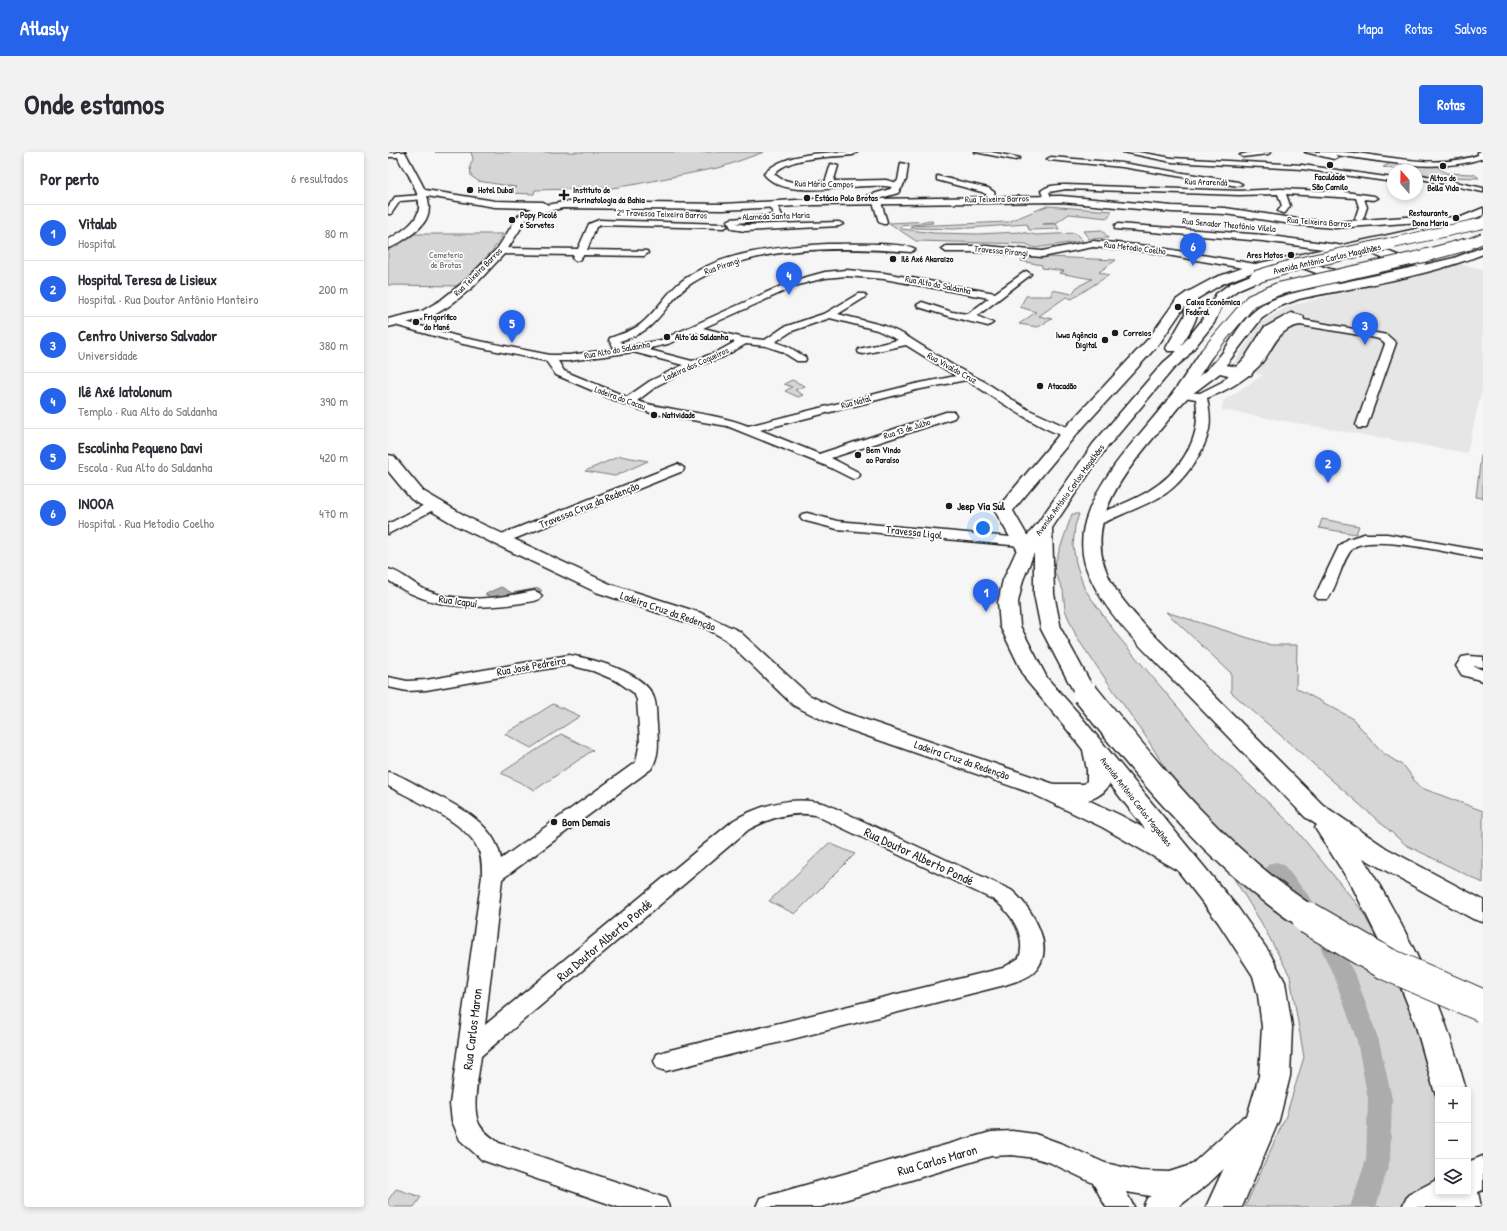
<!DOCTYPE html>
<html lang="pt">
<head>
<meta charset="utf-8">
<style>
	:root { --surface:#fff; --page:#f2f2f3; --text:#2b2b33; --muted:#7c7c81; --line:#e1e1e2; --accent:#2563eb }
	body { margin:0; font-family:"Patrick Hand",sans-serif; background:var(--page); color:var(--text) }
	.controls { position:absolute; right:12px; bottom:12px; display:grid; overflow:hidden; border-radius:4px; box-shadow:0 2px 6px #0003 }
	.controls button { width:36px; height:36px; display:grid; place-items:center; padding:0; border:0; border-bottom:1px solid var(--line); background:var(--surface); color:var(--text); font:20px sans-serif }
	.compass { position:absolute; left:999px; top:12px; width:36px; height:36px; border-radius:50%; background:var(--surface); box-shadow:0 2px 6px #0003; rotate:340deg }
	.you { position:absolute; left:595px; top:376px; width:14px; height:14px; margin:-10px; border:3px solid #fff; border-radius:50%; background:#1a73e8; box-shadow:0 0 0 6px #1a73e833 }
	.badge { display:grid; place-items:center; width:26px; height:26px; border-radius:50%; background:var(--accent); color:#fff; font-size:13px; font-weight:700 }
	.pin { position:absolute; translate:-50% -33px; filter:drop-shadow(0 1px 2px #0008) }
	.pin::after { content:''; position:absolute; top:21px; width:14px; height:12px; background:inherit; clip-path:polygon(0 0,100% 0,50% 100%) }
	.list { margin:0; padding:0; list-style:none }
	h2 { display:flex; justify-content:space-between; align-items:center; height:52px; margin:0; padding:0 16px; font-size:17px }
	h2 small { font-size:13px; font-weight:400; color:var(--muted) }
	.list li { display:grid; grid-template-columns:26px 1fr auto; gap:12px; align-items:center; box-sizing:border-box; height:56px; padding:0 16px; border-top:1px solid var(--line) }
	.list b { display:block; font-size:15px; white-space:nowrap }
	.list p { margin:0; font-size:13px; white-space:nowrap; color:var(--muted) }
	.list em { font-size:13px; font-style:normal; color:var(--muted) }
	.icon { flex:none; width:22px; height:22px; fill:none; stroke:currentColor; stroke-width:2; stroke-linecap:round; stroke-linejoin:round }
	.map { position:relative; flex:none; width:1095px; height:1055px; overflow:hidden; border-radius:4px }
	header { display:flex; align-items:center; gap:24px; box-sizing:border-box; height:56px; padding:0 20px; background:var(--accent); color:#fff }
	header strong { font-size:19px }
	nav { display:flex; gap:22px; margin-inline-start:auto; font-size:14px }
	.intro { display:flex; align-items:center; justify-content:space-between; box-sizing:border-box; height:96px; padding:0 24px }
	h1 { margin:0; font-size:28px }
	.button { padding:10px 18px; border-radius:4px; background:var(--accent); color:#fff; font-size:14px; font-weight:700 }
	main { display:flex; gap:24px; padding:0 24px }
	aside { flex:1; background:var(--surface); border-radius:4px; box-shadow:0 2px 6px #0003 }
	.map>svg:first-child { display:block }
</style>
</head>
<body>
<header>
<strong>Atlasly</strong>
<nav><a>Mapa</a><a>Rotas</a><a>Salvos</a></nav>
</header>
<div class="intro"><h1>Onde estamos</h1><a class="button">Rotas</a></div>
<main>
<aside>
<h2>Por perto<small>6 resultados</small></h2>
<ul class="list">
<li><span class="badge">1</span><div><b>Vitalab</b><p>Hospital</p></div><em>80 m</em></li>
<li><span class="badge">2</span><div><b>Hospital Teresa de Lisieux</b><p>Hospital · Rua Doutor Antônio Monteiro</p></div><em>200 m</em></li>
<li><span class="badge">3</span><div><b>Centro Universo Salvador</b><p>Universidade</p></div><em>380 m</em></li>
<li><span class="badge">4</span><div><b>Ilê Axé Iatolonum</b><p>Templo · Rua Alto do Saldanha</p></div><em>390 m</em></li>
<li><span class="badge">5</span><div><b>Escolinha Pequeno Davi</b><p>Escola · Rua Alto do Saldanha</p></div><em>420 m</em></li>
<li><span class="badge">6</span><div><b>INOOA</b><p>Hospital · Rua Metodio Coelho</p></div><em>470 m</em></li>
</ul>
</aside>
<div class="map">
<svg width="1095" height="1055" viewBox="0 0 1095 1055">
	<rect width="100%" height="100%" fill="#f6f6f6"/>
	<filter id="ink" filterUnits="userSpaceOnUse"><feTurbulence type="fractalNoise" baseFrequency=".025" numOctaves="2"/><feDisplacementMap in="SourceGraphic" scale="8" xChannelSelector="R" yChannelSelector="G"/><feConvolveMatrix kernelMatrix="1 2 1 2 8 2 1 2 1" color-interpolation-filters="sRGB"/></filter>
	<g filter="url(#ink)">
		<path fill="#e6e6e6" d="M1068,111l27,6v117l-16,67 -245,-43 1,-9 40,-26 -32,-8 30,-45 26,-15z"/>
		<g fill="#d6d6d6" stroke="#797979">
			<path d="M47,0h329l-42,15 -85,17 -25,4 -77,2 -1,4 -27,-1 9,-6 -38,-6 -7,-5 -1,-10 3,-7 -2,-7z"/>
			<path d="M1007,9l39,3 12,9 28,1 5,4 -44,-1 -18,-4v-3h-18l-16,-3z"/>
			<path d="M659,54l65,5 -4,7 -39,-4 -13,9 -13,1h13l3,5 -30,1 -2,-6 -73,5 -44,-1 2,-2 96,-4z"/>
			<path d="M544,69l1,2 -33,3 2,3 32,4 43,1 44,-2 15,3 39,-2 8,8 -48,7 -9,-4 -110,-3 -27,-18z"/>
			<path d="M714,78l6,8 -19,1 -6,-8z"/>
			<path d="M25,82h90l-10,16 -33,36 -72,-1v-35z"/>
			<path d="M636,104l92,4 -17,12 10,3 -37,24 -6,-2 -27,19 13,3 -14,8 -19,-3 17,-12 -16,-5 6,-11h26v-6l20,4 5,-7 15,-8 -33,-6 5,-2 -22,-3v-3l-21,-4z"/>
			<path d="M404,228l13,6 -10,4 8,5 -5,2 -13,-6 7,-4 -8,-3z"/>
			<path d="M1093,303h2v43l-7,-1z"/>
			<path d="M232,304l28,5 -33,15 -30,-5z"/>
			<path d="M684,362h7l-4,12 -2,20 3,17 8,25 33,47 103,122 73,69 68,83 14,26 34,73 23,67 6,35v82l5,15h-198l41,-91 18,-59 -14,-81 -29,-54 -115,-185 -69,-99 -12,-28 -2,-20 -10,-21z"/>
			<path d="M934,367l37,7 -3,8 -37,-6z"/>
			<path d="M778,460l105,33h26l-1,43 56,30 31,35 22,14 14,20 64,24v72l-77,-38 -175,-153v-19z"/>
			<path d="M165,552l27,12 -49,32 -26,-14z"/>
			<path d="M173,582l32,16 -58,40 -34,-17z"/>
			<path d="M441,691l26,11 -60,60 -26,-13z"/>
			<path d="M8,1037l25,8 -7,10h-26v-7z"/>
		</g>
		<path fill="#acacac" stroke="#727272" d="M113,435l11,6 27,-5 3,3 -47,9 -10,-6z"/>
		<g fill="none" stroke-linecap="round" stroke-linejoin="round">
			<g fill="#acacac" fill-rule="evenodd">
				<path d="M888,710l7,2 33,41 3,5 -3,5 -7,2 -7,-2 -33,-41 -3,-5 3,-5z"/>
				<path d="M935,771l7,3 27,53 22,62 13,58 -2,61 -14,47h-26l16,-47 2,-61 -11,-58 -22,-62 -22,-48 3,-5z"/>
			</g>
			<g stroke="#1c1c1c" stroke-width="3">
				<g id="street">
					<path d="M587,0h16l29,6 -4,2z"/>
					<path d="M735,0h15l34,6 130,7 91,13v4l-91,-13 -130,-7z"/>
					<path d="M863,0h20l-3,2 -25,3 -3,-2z"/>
					<path d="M917,0c13,0 24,0 38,0 44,3 92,18 135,3v-3h5v6c-46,16 -100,3 -148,-3l3,2 -4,2z"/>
					<path d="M0,1h14l3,2 -3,2h-14z"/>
					<path d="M663,5l71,6 116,19 4,2 -4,2 -116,-19 -73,-7 -2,-1z"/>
					<path d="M513,11l7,2 -2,15 -5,8h-3l-4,-2 4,-6z"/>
					<path d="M443,12l7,2 -6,20 -4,2 -4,-2z"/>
					<path d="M1029,22l66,14v4l-66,-14z"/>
					<path d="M549,24l51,12 6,4 2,7 -7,2 -2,-6 -5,-3 -45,-12z"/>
					<path d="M678,33l173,6 42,-2 64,3 29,4 4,2 -4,2 -10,-1 3,8 -4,12 -4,2 -4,-2 4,-12 -3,-9 -70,-4 4,12 -5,7h-3l-4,-2 4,-5 -4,-12 -39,1 -173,-6 -17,3 3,8 -7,2 -4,-11c7,-6 16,-6 25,-6z"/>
					<path d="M34,43h3v4l-25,2 -9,13h-3v-7l7,-10z"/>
					<path d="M486,48l7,2 6,20 -1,2h-3l-4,-2 -6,-20z"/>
					<path d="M381,50h6l8,15 -1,2 -46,4 9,2 94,-3 4,2 -4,2 -94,5 -13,-2 -5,-8 4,-2 43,-4 -6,-11z"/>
					<path d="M211,68l125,4 4,2 -4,2 -123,-3 -5,2 -9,23 60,1 1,2 -4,3 -61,-1 -4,5 -3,1 -4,-3 2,-3 -73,-1 -4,-3 4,-3 77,1 11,-25z"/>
					<path d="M730,72l145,11 75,10 4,3 -4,3 -75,-10 -148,-12v-4z"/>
					<path d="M705,89l56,5 106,18 5,3 -5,3 -106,-18 -56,-5 -51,10 -55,-5h-41l-4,-3 4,-3h41l55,5z"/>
					<path d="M439,92c14,0 81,-2 88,5l-4,3c-69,-5 -158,-8 -219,31 -18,11 -28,32 -44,45 -8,6 -18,10 -28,13l5,6 36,-7 131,-59 33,-9 21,-2 38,3 111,20 31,-22 5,3 -2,2 -52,40 16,7 -5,3c-24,-6 -46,-11 -69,-19l-2,-2 5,-3 30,10 16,2 21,-16 -105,-19 -38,-3 -21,2 -27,7 -95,43 41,10 21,2 19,-13 42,-14 32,-19h6l2,2 -2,2 -26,16 47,12 18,8 51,32 31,16 42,27 46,21 2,3 -2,3c-19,5 -87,-45 -107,-56l-50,10 -156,40 59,24 127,-42h8l2,3 -2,3 -123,40 27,14 2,3 -2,3 -5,1 -24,-12 -102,-41 -76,-13 -27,-9 -68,-29 -10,-14 -83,-17 -72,-20 -1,-2 5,-3 69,19 86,17h19l46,-6 -6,-9 1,-2c11,-4 22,-7 31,-14 16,-13 26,-32 42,-44 40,-29 96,-33 144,-36zM442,166l47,12 21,10 -39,9 -1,2 1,2 4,1 43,-9 50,31 -41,8 -167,42c-35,-14 -75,-14 -111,-25l21,-16 39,-19 26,-9 23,-13 20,2 15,5 16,10h8l1,-2 -1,-2 -16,-10 -14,-5 17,-11zM306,180l41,10 -20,11 -23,8 -46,-12 22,-5zM245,200l50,13 -33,16 -23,16 -63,-26 -6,-10h11z"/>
					<path d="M903,161l12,3 1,4 83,15 9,8 -30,85h-8l-2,-3 29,-81 -6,-5 -8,-2 -71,-12c-25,4 -27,27 -42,42 -13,13 -34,25 -51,31 2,10 4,21 2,31 -4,23 -25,52 -44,65 -13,8 -28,14 -42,20 -10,4 -24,13 -35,10l-2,-3 2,-3c37,-15 74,-26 96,-61 12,-19 15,-35 12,-58l-17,-3 -2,-2 2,-2 21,1 22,-11 22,-23 20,-31z"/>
					<path d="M290,312l6,4 -1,3 -179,72h-10l-2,-3 2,-3z"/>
					<path d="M44,349l5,1 2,3 -2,3 -49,26v-10z"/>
					<path d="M419,361l30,8 184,17 5,1 2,3 -2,3 -5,1 -184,-17 -35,-9 -2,-3 2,-3z"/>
					<path d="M976,382h23l96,17v8c-24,-4 -116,-27 -131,-10 -11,13 -14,36 -24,50h-10l-3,-3 24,-50 9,-7z"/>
					<path d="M0,417c14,3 26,16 40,22 34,13 71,7 106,0l5,2 3,3 -3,3 -5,2c-52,9 -102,11 -146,-21z"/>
					<path d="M181,503c24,4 76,17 85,43 3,8 2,18 3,27 1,16 3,30 -6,44l-149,110 -17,146 249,-205c29,-16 60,-25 92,-16l185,86c20,16 48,60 22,83 -7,6 -19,9 -28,12l-339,86 -9,-3 -3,-7 3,-7 9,-3 337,-83 16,-10c8,-21 -8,-46 -25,-58l-179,-85c-25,-4 -45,3 -67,15l-267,226c-2,18 -10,51 -2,68 4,8 14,14 20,19l166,55 4,9h-51l-136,-47 -22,-20 -8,-19 -2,-17 32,-228c0,-9 0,-19 -4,-27 -10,-26 -66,-50 -90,-63v-14c13,3 25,11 36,17 30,15 71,33 77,70l135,-97 4,-20 -3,-42 -3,-7 -17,-12 -24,-10 -24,-6 -143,25 -19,1 -19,-4v-10l19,4 19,-1z"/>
					<path d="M1080,504l15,1v10l-10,-1 10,4v11l-21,-6 -6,-9 6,-9z"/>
					<path d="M864,962l9,3 4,8 -4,8 -53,51 -30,23h-35l4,-9 4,-2 -25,-4 8,15h-28l-13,-24 -44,-21 -14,-4 -23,-3 -21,1 -170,51h-65l4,-9 231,-66 21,-1 23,3 30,11 40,18 35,8 29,1 22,-7 52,-48z"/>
				</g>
			</g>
			<g stroke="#1c1c1c" stroke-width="3">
				<g id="secondary">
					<path d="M9,0h8l20,38 70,11 48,1 5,3 15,-3 160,2 91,-5h53v-3l23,-7 2,-2c-34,-7 -104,17 -128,-13 19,-22 65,-22 93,-22l-4,3c-21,2 -64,1 -79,19l7,5 11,3 94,-2 15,4 2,2 -5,7 -20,6 183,-3 111,10 53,2 73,11 37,3 85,-6 39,2 24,-10v7c-28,13 -57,19 -88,26l-1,2 -15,5 21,8 24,5 2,2 -2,2 30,-7 29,-11v7c-58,23 -123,32 -184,45l-21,8 -17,12 -35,46 25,4 2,3 -2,3h-23l-8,-2 -32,24 -13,14h-10l-3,-3c14,-19 35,-28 51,-44 15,-15 23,-37 39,-51 17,-16 42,-20 64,-25l-1,-2 14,-8 -26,-10 -18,-2 -2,-2 -25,6 -36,14 -37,22 -26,38 -84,92 -60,72 -2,3 22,38 -2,4 -7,2 -7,-2 -24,-42 68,-81 86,-92 27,-38 10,-7 28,-15 37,-13 192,-42 -23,-1 -85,6 -37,-3 -73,-11 -53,-2 -111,-10 -247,3 -91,5 -160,-2 -24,5 -13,7 -21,33 -31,33 -25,20 -18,11 -43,10v-8l34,-8 19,-11 25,-20 31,-31 21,-33 14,-8 -37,-1 -68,-11c7,21 -6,33 -22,43 -6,4 -11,8 -17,9v-8c33,-20 40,-30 20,-66 -5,-7 -10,-13 -11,-22zM980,94l-1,2c7,12 39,16 52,18l-84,18 7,-5 -4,-8 -39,-10z"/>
					<path d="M0,303l6,1 29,35 46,27 141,66 91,29 38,18 70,64 34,17 211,72h30l3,-3v-11l-4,-20 4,-5 8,-3 8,3c15,22 13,47 -15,55l32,15 73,40 4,7 -4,7 -9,2 -9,-2 -73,-42 -71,-34 -204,-71 -34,-17 -68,-66 -18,-10 -111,-37 -139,-66 -46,-27 -23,-28z"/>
				</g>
			</g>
			<g stroke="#1c1c1c" stroke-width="3">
				<g id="primary">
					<path d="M868,121l4,1 2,3 -2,3 -21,9 -14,10 -11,24 -28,35 -13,11 -68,81 -53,78 2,66 7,35 35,64 -3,5 -8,2 -8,-2 -36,-69 -7,-35v-41l-11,27 -5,22 2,24 27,52 31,35 160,195 31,44 16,30 7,45 -2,49 -11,44 -37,87h-36l40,-87 13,-44 3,-49 -4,-32 -5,-19 -35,-54 -156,-199 -36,-43 -26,-54 -2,-24 5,-22 16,-35 18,-21 56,-80 70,-81 14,-12h-9l-2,-3 19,-33 -1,-19 2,-3h8c12,17 -5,39 -13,53l22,-27 13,-25 15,-11z"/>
					<path d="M819,197l5,1 2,3c-13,20 -26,41 -41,61 -32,41 -87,93 -69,151 8,25 26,44 43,63l176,177 63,43 97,52v22l-10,-3 -110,-61c29,47 56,97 76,148 11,28 19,56 27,84h-28v8l-4,-8 -19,-67 -20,-51 -43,-86 -37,-58 2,-3 -12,-8c-43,-45 -86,-90 -130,-135 -30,-32 -67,-64 -85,-105 -10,-20 -10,-44 -2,-64 15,-41 48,-73 74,-106 15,-18 27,-38 40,-57z"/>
					<path d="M1095,1004v34l-5,2 3,15h-79l6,-12 30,-16v13h30v-30z"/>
				</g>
			</g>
			<use href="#street" fill="#fff" fill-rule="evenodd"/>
			<use href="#secondary" fill="#fff" fill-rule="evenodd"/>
			<use href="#primary" fill="#fff" fill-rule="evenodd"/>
			<g stroke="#1c1c1c" stroke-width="12" stroke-linecap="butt">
				<g id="primary-bridge-far3">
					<path d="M996,93l99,-22"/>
					<path d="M1078,93l17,-7"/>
				</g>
			</g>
			<g stroke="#1c1c1c" stroke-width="14" stroke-linecap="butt">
				<g id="primary-bridge-far2">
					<path d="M868,125l42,-13 91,-20"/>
					<path d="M819,201l44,-52 27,-12 142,-32 48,-13"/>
				</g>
			</g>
			<g stroke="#1c1c1c" stroke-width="28" stroke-linecap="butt">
				<path id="primary-bridge-far1" d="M697,541c67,83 134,167 225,226"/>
			</g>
			<g stroke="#1c1c1c" stroke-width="34" stroke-linecap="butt">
				<path id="primary-bridge" d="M920,766l79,46 96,42"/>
			</g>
			<use href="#primary-bridge-far3" stroke="#fff" stroke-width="10"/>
			<use href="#primary-bridge-far2" stroke="#fff" stroke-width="12"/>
			<use href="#primary-bridge-far1" stroke="#fff" stroke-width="25"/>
			<use href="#primary-bridge" stroke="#fff" stroke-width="32"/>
		</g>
	</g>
	<g fill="#1c1c1c" stroke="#fff" stroke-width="1.5">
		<circle cx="942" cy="13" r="4"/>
		<circle cx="1055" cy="14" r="4"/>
		<circle cx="82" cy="38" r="4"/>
		<path d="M174 37h4v4h4v4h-4v4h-4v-4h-4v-4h4z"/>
		<circle cx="419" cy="46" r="4"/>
		<circle cx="1068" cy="66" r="4"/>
		<circle cx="124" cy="68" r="4"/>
		<circle cx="903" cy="103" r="4"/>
		<circle cx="505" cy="107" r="4"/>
		<circle cx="790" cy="155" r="4"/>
		<circle cx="28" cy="170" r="4"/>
		<circle cx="727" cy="181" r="4"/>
		<circle cx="279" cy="185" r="4"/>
		<circle cx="717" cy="188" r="4"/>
		<circle cx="652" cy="234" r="4"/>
		<circle cx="266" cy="263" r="4"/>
		<circle cx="470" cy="303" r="4"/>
		<circle cx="561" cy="354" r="4"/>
		<circle cx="166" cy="670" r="4"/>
	</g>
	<g text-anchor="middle" stroke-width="3.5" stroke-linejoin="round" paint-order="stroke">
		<g font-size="9" font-weight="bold" fill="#1c1c1c" stroke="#fff" text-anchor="start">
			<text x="942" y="28" text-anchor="middle">Faculdade<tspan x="942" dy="10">São Camilo</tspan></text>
			<text x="1055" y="29" text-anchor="middle">Altos de<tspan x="1055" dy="10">Bella Vida</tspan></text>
			<text x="90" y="41">Hotel Dubai</text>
			<text x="185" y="41">Instituto de<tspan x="185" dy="10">Perinatologia da Bahia</tspan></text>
			<text x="427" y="49">Estácio Polo Brotas</text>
			<text x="1060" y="64" text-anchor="end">Restaurante<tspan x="1060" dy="10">Dona Maria</tspan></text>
			<text x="132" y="66">Popy Picolé<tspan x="132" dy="10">e Sorvetes</tspan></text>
			<text x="895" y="106" text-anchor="end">Ares Motos</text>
			<text x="513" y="110">Ilê Axé Akaraizo</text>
			<text x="798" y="153">Caixa Econômica<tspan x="798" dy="10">Federal</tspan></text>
			<text x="36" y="168">Frigorífico<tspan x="36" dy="10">do Mané</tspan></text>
			<text x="735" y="184">Correios</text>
			<text x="709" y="186" text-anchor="end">Iwwa Agência<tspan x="709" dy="10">Digital</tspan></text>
			<text x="287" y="188">Alto da Saldanha</text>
			<text x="660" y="237">Atacadão</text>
			<text x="274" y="266">Natividade</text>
			<text x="478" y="301">Bem Vindo<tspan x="478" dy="10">ao Paraíso</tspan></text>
		</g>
		<g font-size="9" fill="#1c1c1c" stroke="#fff">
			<text transform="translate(818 30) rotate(2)" y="3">Rua Ararendá</text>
			<text transform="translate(436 32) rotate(1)" y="3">Rua Mário Campos</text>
			<text transform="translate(609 47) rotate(-1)" y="3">Rua Teixeira Barros</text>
			<text transform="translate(274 62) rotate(2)" y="3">2ª Travessa Teixeira Barros</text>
			<text transform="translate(388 64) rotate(-2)" y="3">Alameda Santa Maria</text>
			<text transform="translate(931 70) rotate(4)" y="3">Rua Teixeira Barros</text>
			<text transform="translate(841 73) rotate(5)" y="3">Rua Senador Theotônio Vilela</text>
			<text transform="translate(747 96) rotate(7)" y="3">Rua Metodio Coelho</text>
			<text transform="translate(613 99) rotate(5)" y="3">Travessa Pirangi</text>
			<text transform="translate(939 107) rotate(-13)" y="3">Avenida Antônio Carlos Magalhães</text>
			<text transform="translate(334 114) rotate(-19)" y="3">Rua Pirangi</text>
			<text transform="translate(90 120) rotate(-45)" y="3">Rua Teixeira Barros</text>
			<text transform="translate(550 133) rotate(11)" y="3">Rua Alto do Saldanha</text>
			<text transform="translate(229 198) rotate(-10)" y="3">Rua Alto do Saldanha</text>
			<text transform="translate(308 212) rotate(-24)" y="3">Ladeira dos Coqueiros</text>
			<text transform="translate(564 216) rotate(29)" y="3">Rua Vivaldo Cruz</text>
			<text transform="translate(232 246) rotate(20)" y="3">Ladeira do Cacau</text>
			<text transform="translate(468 250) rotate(-15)" y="3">Rua Natal</text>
			<text transform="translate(519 277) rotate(-18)" y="3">Rua 13 de Julho</text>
			<text transform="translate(682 338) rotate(-54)" y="3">Avenida Antônio Carlos Magalhães</text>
			<text transform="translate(748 650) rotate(52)" y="3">Avenida Antônio Carlos Magalhães</text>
		</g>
		<g font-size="9" fill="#5d5d5d" stroke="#fff">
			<text x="58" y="106">Cemeterio<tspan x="58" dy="10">de Brotas</tspan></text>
		</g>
		<g font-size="11" fill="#1c1c1c" stroke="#fff">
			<text transform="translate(201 353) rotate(-22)" y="4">Travessa Cruz da Redenção</text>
			<text transform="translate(526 380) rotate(6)" y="4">Travessa Ligol</text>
			<text transform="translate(70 449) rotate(8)" y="4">Rua Icapuí</text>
			<text transform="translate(280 459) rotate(19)" y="4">Ladeira Cruz da Redenção</text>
			<text transform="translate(143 514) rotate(-10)" y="4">Rua José Pedreira</text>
			<text transform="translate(574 608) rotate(19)" y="4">Ladeira Cruz da Redenção</text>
		</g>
		<g font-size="11" font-weight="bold" fill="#1c1c1c" stroke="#fff" text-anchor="start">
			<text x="569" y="358">Jeep Via Sul</text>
			<text x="174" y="674">Bom Demais</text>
		</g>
		<g font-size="13" fill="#1c1c1c" stroke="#fff">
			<text transform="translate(531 704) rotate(25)" y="5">Rua Doutor Alberto Pondé</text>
			<text transform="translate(216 788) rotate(-40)" y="5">Rua Doutor Alberto Pondé</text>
			<text transform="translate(84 877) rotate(-83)" y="5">Rua Carlos Maron</text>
			<text transform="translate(549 1008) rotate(-16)" y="5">Rua Carlos Maron</text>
		</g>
	</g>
</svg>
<div class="controls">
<button>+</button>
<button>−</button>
<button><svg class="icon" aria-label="layers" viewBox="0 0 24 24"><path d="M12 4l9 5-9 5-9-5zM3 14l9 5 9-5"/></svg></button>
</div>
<svg class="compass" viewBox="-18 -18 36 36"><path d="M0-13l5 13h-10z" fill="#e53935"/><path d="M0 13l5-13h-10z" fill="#7c7c81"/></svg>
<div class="you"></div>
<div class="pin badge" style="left:598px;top:460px">1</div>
<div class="pin badge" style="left:940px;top:331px">2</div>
<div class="pin badge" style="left:977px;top:193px">3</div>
<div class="pin badge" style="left:401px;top:143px">4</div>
<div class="pin badge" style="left:124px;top:191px">5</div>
<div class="pin badge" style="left:805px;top:114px">6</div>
</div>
</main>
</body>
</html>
